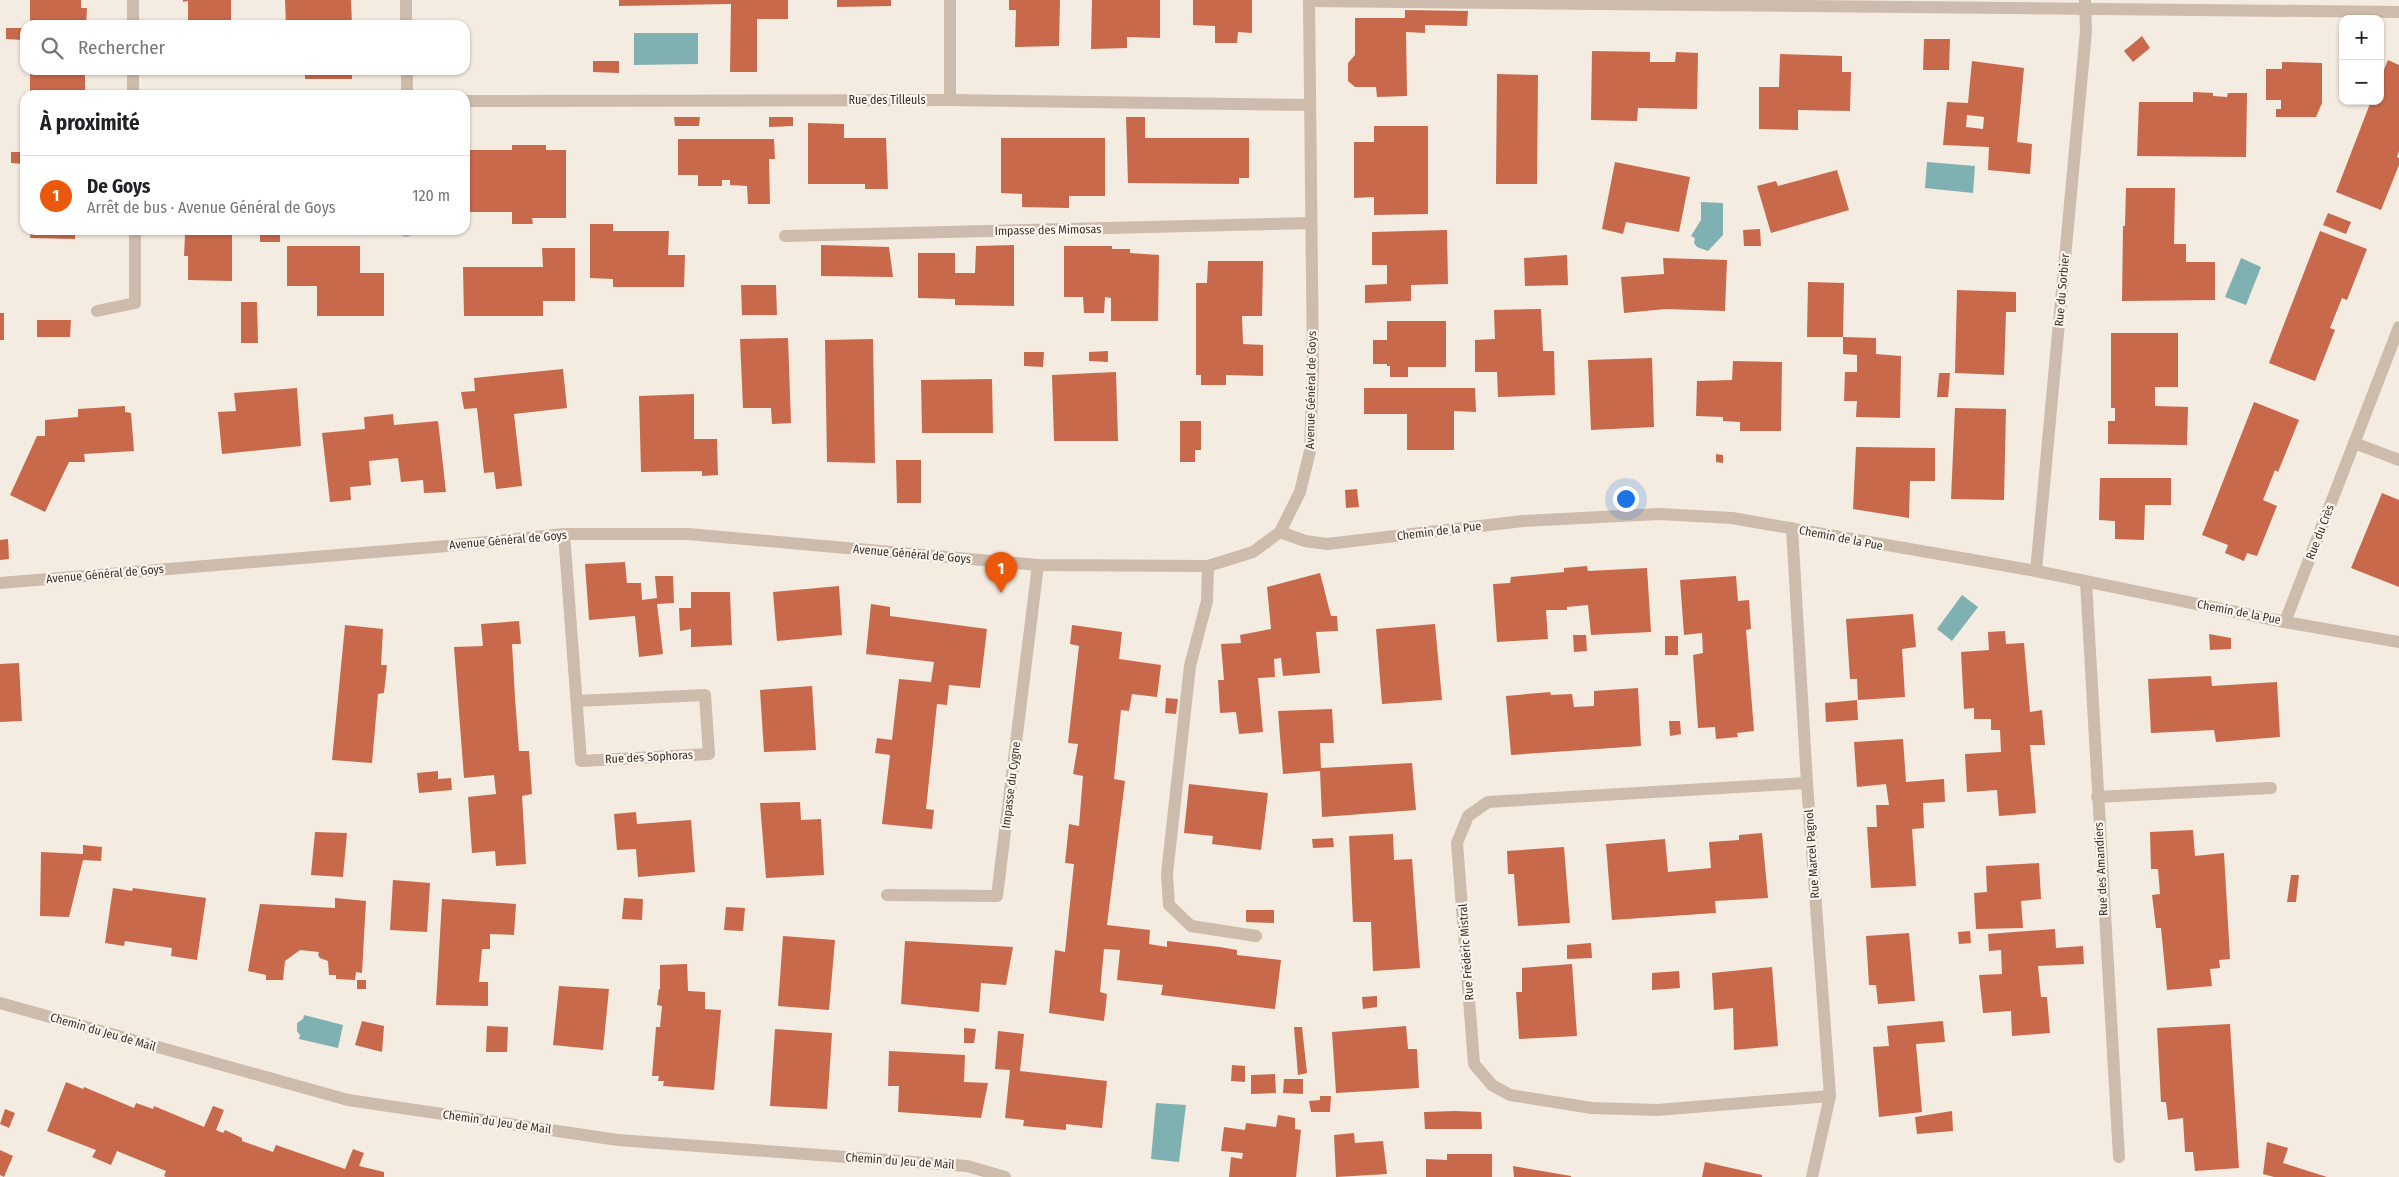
<!DOCTYPE html>
<html lang="fr">
<head>
<meta charset="utf-8">
<style>
	:root { --surface:#fff; --page:#f2f2f2; --text:#202124; --muted:#757577; --line:#e0e0e0; --accent:#ea580c }
	body { margin:0; font-family:"Fira Sans Condensed",sans-serif; background:var(--page); color:var(--text) }
	.controls { position:absolute; right:15px; top:15px; display:grid; overflow:hidden; border-radius:10px; box-shadow:0 1px 4px #0004 }
	.controls button { width:45px; height:45px; display:grid; place-items:center; padding:0; border:0; border-bottom:1px solid var(--line); background:var(--surface); color:var(--text); font:25px sans-serif }
	.you { position:absolute; left:1625px; top:498px; width:18px; height:18px; margin:-12px; border:4px solid #fff; border-radius:50%; background:#1a73e8; box-shadow:0 0 0 8px #1a73e833 }
	.badge { display:grid; place-items:center; width:32px; height:32px; border-radius:50%; background:var(--accent); color:#fff; font-size:16px; font-weight:700 }
	.pin { position:absolute; translate:-50% -41px; filter:drop-shadow(0 1px 2px #0008) }
	.pin::after { content:''; position:absolute; top:26px; width:18px; height:15px; background:inherit; clip-path:polygon(0 0,100% 0,50% 100%) }
	.list { margin:0; padding:0; list-style:none }
	h2 { display:flex; justify-content:space-between; align-items:center; height:65px; margin:0; padding:0 20px; font-size:21px }
	h2 small { font-size:16px; font-weight:400; color:var(--muted) }
	.list li { display:grid; grid-template-columns:32px 1fr auto; gap:15px; align-items:center; box-sizing:border-box; height:80px; padding:0 20px; border-top:1px solid var(--line) }
	.list b { display:block; font-size:19px; white-space:nowrap }
	.list p { margin:0; font-size:16px; white-space:nowrap; color:var(--muted) }
	.list em { font-size:16px; font-style:normal; color:var(--muted) }
	.icon { flex:none; width:28px; height:28px; fill:none; stroke:currentColor; stroke-width:2; stroke-linecap:round; stroke-linejoin:round }
	.map { position:relative; flex:none; width:2399px; height:1177px; overflow:hidden }
	.search { position:absolute; background:var(--surface); box-shadow:0 1px 4px #0004; left:20px; top:20px; width:450px; height:55px; display:flex; align-items:center; gap:12px; box-sizing:border-box; padding:0 18px; border-radius:15px; color:var(--muted); font-size:19px }
	.panel { position:absolute; background:var(--surface); box-shadow:0 1px 4px #0004; left:20px; top:90px; width:450px; height:145px; border-radius:15px }
	.map>svg:first-child { display:block }
</style>
</head>
<body>
<div class="map">
<svg width="2399" height="1177" viewBox="0 0 2399 1177">
	<rect width="100%" height="100%" fill="#f4ebe1"/>
	<g fill="#7fb0b2">
		<path d="M634,33h64v31l-64,1z"/>
		<path d="M1927,162l48,4 -2,27 -48,-5z"/>
		<path d="M1701,202l22,1v32l-15,16 -11,-4 -3,-4 1,-5 -4,-2 10,-16z"/>
		<path d="M2241,258l20,9 -15,38 -21,-8z"/>
		<path d="M1962,595l16,12 -26,34 -15,-12z"/>
		<path d="M304,1015l39,10 -5,23 -39,-9 1,-4 -3,-4v-8l6,-4z"/>
		<path d="M1156,1103l30,2 -7,57 -28,-3z"/>
	</g>
	<g fill="#c8694b" fill-rule="evenodd">
		<path d="M30,0h51v8h6l-1,17h-56z"/>
		<path d="M183,0h48v25h-43v-24l-5,1z"/>
		<path d="M285,0h66l1,25h-66z"/>
		<path d="M619,0h169v19h-31v53h-27l1,-68 -112,2z"/>
		<path d="M837,0h54v6l-54,1z"/>
		<path d="M1009,0h51l-1,46 -44,1 1,-37h-7z"/>
		<path d="M1092,0h68v38l-33,-1v11l-36,1z"/>
		<path d="M1193,0h59v33l-14,-1 -1,11h-22v-17l-22,-1z"/>
		<path d="M1405,10l63,1 -1,15 -42,-1v8l-19,-1 1,64 -30,1 -1,-10h-21l-7,-6v-18l7,-8v-37h50z"/>
		<path d="M6,28h16v12l-16,-1z"/>
		<path d="M2142,36l8,12 -17,14 -9,-11z"/>
		<path d="M1924,39h26l-1,31h-26z"/>
		<path d="M1592,51l58,1v10h25l1,-10 22,1 -1,56 -59,-1 -1,13 -46,-1z"/>
		<path d="M1780,54l62,2v16h9l-1,39 -52,-1v20l-39,-1v-42h20z"/>
		<path d="M2388,60l11,5v86l-2,6 2,1v7l-18,45 -45,-18 35,-91h9v-22z"/>
		<path d="M593,61h26v12l-26,-1z"/>
		<path d="M1972,61l52,7 -7,74 15,2 -2,30 -42,-4 1,-23 -46,-2 4,-43 21,1zM1967,115l17,2 -1,12 -17,-2z"/>
		<path d="M2282,62l40,1v40l-6,14h-40v-8h5v-9h-15v-31h16z"/>
		<path d="M30,70h55v23l-55,-1z"/>
		<rect x="305" y="70" width="47" height="9"/>
		<path d="M1497,74l41,1 -1,109h-41z"/>
		<path d="M2193,92l20,1v3l14,1 1,-4h19l-1,64 -109,-1 2,-54h54z"/>
		<path d="M674,117h26l-1,9h-24z"/>
		<path d="M769,117h24v9l-24,1z"/>
		<path d="M1126,117h19v21h104v40h-10v6l-111,-1z"/>
		<path d="M808,123l36,1v14h42l2,51h-23v-5h-57z"/>
		<path d="M1374,126h54v88l-54,1v-18l-20,1v-56h20z"/>
		<path d="M1001,138h104v58h-36v12l-47,-1v-13l-21,-1z"/>
		<path d="M678,139h96l1,20h-6l1,45h-22l-1,-18 -17,-1v-5h-8v6h-24v-11h-20z"/>
		<path d="M512,145h34v5h20v68h-34l1,6h-21v-12h-47v-62h47z"/>
		<path d="M11,152h14v12l-14,-1z"/>
		<path d="M1615,162l75,15 -11,55 -53,-10 -3,12 -21,-5z"/>
		<path d="M1837,170l12,40 -78,23 -14,-47 19,-5 2,5z"/>
		<path d="M2126,188h49l-1,56h12v18h29v38l-93,1 1,-75h2z"/>
		<path d="M2328,213l23,9 -5,12 -23,-9z"/>
		<path d="M590,224h23v7h56l-1,24h17l-1,32h-71v-8l-23,-1z"/>
		<path d="M1760,229l1,17h-17l-1,-16z"/>
		<path d="M31,230h44v9l-45,-1z"/>
		<path d="M179,230h53v51l-44,-1v-24h-4l1,-21h-6z"/>
		<rect x="260" y="230" width="20" height="12"/>
		<path d="M1447,230l1,54 -37,1v16l-46,2v-18l22,-1v-19h-15v-33z"/>
		<path d="M2320,231l47,18 -20,51 -5,-2 -12,30 5,2 -20,51 -46,-18z"/>
		<path d="M821,245l68,2 4,30 -72,-1z"/>
		<path d="M1014,245v61l-59,-1v-6l-37,-1v-45h37v20h20l1,-27z"/>
		<path d="M287,246h73v27h24v43h-67v-30h-30z"/>
		<path d="M1064,246h48v3h18v4l29,2 -1,66h-47v-23l-6,-1 -1,16h-20l-1,-16h-19z"/>
		<path d="M542,248h33v53h-32v15h-79l-1,-49h80z"/>
		<path d="M1567,255l1,30 -43,1 -1,-28z"/>
		<path d="M1663,258l64,2 -2,51 -59,-2 -42,4 -3,-36 43,-3z"/>
		<path d="M1208,261h55l-1,55h-20l1,28 20,1v31l-37,-1v10h-25v-10h-5v-92h11z"/>
		<path d="M1808,282l36,1 -1,54h-36z"/>
		<path d="M741,285h35l1,30h-35z"/>
		<path d="M1957,290l59,2v20h-10l-2,63 -49,-2z"/>
		<path d="M241,302h16l1,41h-17z"/>
		<path d="M1541,309l2,42h11l1,44 -57,2 -1,-25h-22v-32l20,-1 -1,-29z"/>
		<rect x="0" y="313" width="4" height="27"/>
		<path d="M37,320h34l-1,17h-33z"/>
		<path d="M1387,321h59v46h-38v10h-18v-11h-3v-2h-14v-24h14z"/>
		<path d="M2111,333h67v54h-23v19l33,1 -1,38 -79,-1v-23h7v-13h-4z"/>
		<path d="M1843,337l33,1v16l25,2 -1,62 -44,-1 1,-16h-13l1,-29h12v-17l-14,-1z"/>
		<path d="M788,338l3,85 -19,1 -1,-16h-28l-3,-69z"/>
		<path d="M873,339l2,124 -48,-1 -2,-122z"/>
		<path d="M1108,351v11l-19,-1v-9z"/>
		<path d="M1024,352h20l-1,15 -19,-1z"/>
		<path d="M1652,358l2,69 -63,3 -3,-70z"/>
		<path d="M1733,361l49,1 -1,69h-41v-9l-17,-1v-4l-27,-1 1,-35 35,-1z"/>
		<path d="M563,369l4,39 -53,6 8,72 -26,3 -2,-17 -10,1 -7,-65 -13,1 -3,-17 14,-1 -1,-13z"/>
		<path d="M1116,372l2,69h-64l-2,-66z"/>
		<path d="M1939,373h11l-2,24h-11z"/>
		<path d="M992,379l1,54h-71l-1,-53z"/>
		<path d="M297,388l4,58 -79,8 -4,-42 18,-1 -2,-18z"/>
		<path d="M1364,388h111l1,24 -22,-1v39h-47v-36h-43z"/>
		<path d="M694,394v45h23l1,36 -16,1v-5l-61,1 -2,-76z"/>
		<path d="M2254,402l45,18 -21,52 -3,-2 -12,30 14,6 -20,50 -10,-3 -3,8 -19,-8 3,-8 -26,-10z"/>
		<path d="M125,406v6l6,1 3,38 -50,3 1,8h-16l-24,50 -35,-17 27,-59h8v-16l33,-3v-8z"/>
		<path d="M1955,408l51,1 -2,91 -53,-1z"/>
		<path d="M393,414l1,11 44,-4 8,71 -22,1 -1,-13 -22,2 -3,-24 -29,3 2,24 -21,2 1,13 -21,2 -8,-69 43,-4 -1,-12z"/>
		<path d="M1180,421h21v29h-6v12h-15z"/>
		<path d="M1856,447l79,1v33h-25l-1,37 -56,-9z"/>
		<path d="M1716,454l7,1v8l-7,-1z"/>
		<path d="M896,460h25v43h-24z"/>
		<path d="M2100,478h71v27h-26l-1,35 -29,-1v-18l-16,-1z"/>
		<path d="M1357,489l2,18 -13,1 -1,-18z"/>
		<path d="M2382,493l17,7v87l-48,-19z"/>
		<path d="M8,539l1,20 -9,1v-20z"/>
		<path d="M625,562l2,21h14l1,17 15,-2 -2,-22h18l1,27 -17,1 6,50 -24,3 -4,-41 -46,4 -4,-56z"/>
		<path d="M1587,566l1,5 59,-3 4,64 -60,3 -3,-30 -21,2v3h-21l2,29 -51,3 -4,-58 17,-1 1,-6 53,-5v-4z"/>
		<path d="M1320,573l11,43h6l1,15 -22,1 4,41 -37,3 -2,-18 -7,1 1,18 -17,1 5,54 -24,2 -3,-22 -16,1 -2,-33h6l-3,-36 20,-1 -1,-8 31,-6 -4,-42z"/>
		<path d="M1736,576l2,25 11,-1 2,29 -5,1 8,101 -17,2 1,4 -22,2 -1,-12 -17,1 -5,-73 10,-2 -1,-20 -18,2 -4,-55z"/>
		<path d="M839,586l3,49 -65,6 -4,-49z"/>
		<path d="M691,592h39l2,53 -41,2v-18l-11,2 -1,-23h12z"/>
		<path d="M871,604l19,3v9l97,13 -7,59 -31,-3 -2,20 -10,-1 -11,105 8,1 -2,19 -50,-5 8,-69 -15,-2 2,-15 15,2 7,-61 32,3 3,-20 -68,-8z"/>
		<path d="M1913,614l3,33 -14,2 3,48 -47,3 -1,-21h-7l-4,-60z"/>
		<path d="M519,621l2,23h-9l3,54 4,53h10l3,43 -10,2 4,68 -30,2 -1,-15 -23,2 -4,-56 28,-3 -2,-19 -30,3 -10,-131 29,-1 -2,-22z"/>
		<path d="M1435,624l7,76 -60,4 -6,-75z"/>
		<path d="M345,625l38,4 -2,36h6l-3,28 -6,1 -6,69 -40,-3z"/>
		<path d="M1072,625l50,7 -3,27 42,6 -4,32 -25,-3 -3,17 -8,-1 -7,69 11,2 -18,144 43,5 -1,14 18,3v-6l53,6 17,3v5l44,5 -6,49 -114,-14 2,-10 -46,-5 3,-30 -16,-1 -4,43 7,2 -3,27 -55,-8 6,-63 10,2 9,-88 -9,-1 4,-39 10,2 4,-50 -10,-2 5,-30 -10,-1 11,-97 -9,-2z"/>
		<path d="M2005,631l1,13 18,-1 6,69 12,-2 3,35h-15l6,68 -37,3 -2,-26 -30,2 -2,-38 36,-2 -1,-22h-9v-11h-17v-11l-10,1 -3,-57 28,-2 -1,-18z"/>
		<path d="M2209,634l22,4v11l-21,1z"/>
		<path d="M1573,635h13l1,16 -13,1z"/>
		<rect x="1665" y="636" width="13" height="19"/>
		<path d="M19,663l3,58 -22,1v-58z"/>
		<path d="M2211,676l1,10 65,-4 3,55 -64,5 -2,-12 -63,3 -3,-54z"/>
		<path d="M812,686l4,64 -52,2 -4,-62z"/>
		<path d="M1638,688l3,58 -130,9 -5,-59 44,-4 1,3 21,-1 2,13 20,-1v-15z"/>
		<path d="M1166,698l12,1 -2,15 -11,-1z"/>
		<path d="M1857,700l1,20 -32,2 -1,-19z"/>
		<path d="M1332,709l2,34h-14l1,25 91,-5 4,47 -94,7 -2,-46 -37,3 -5,-63z"/>
		<path d="M1669,721h11l1,13 -11,2z"/>
		<path d="M1903,739l3,43 38,-3 1,23 -22,1 1,25 -12,1 4,57 -45,2 -4,-61h10l-1,-22h13l-3,-21 -29,3 -3,-45z"/>
		<path d="M438,771v8l13,-1 1,12 -33,3 -2,-20z"/>
		<path d="M1189,784l79,9 -7,57 -49,-6 1,-8 -29,-3z"/>
		<path d="M800,802l1,18 20,-1 3,56 -58,3 -6,-75z"/>
		<path d="M636,812l1,12 54,-4 4,52 -57,5 -2,-28 -19,1 -3,-36z"/>
		<path d="M2193,830l2,26 29,-3 6,106 -11,1 1,8 -10,1 2,17 -45,4 -6,-62h-5l-2,-17 -2,-16 8,-1 -2,-25h-7l-1,-37z"/>
		<path d="M315,832l32,1 -4,44 -32,-2z"/>
		<path d="M1762,833l6,65 -53,3 1,12 -104,7 -6,-76 59,-5 3,33 43,-4 -2,-26 30,-2v-5z"/>
		<path d="M1393,834l1,26 18,-1 8,109 -47,3 -2,-49h-18l-4,-86z"/>
		<path d="M1333,838l1,9 -21,1 -1,-9z"/>
		<path d="M83,845l19,2 -1,14 -18,-1 -14,57 -29,-1 1,-64 42,2z"/>
		<path d="M1564,847l6,76 -52,3 -4,-52h-6l-1,-23z"/>
		<path d="M2039,863l2,36 -20,2 2,27 -47,1 -2,-36 13,-1 -1,-26z"/>
		<path d="M2291,875h8l-3,27h-9z"/>
		<path d="M393,880l37,3 -3,49 -37,-2z"/>
		<path d="M113,888l19,3 1,-3 73,10 -9,62 -26,-4 1,-8 -47,-7 -1,5 -19,-3z"/>
		<path d="M335,898l31,3 -4,72 -6,-1 -1,8 -19,-1v-4h-7l-1,-14 -8,-3 -2,-3 1,-3 -19,-2 -15,11 -2,19h-17v-5l-18,-4 12,-67 75,4z"/>
		<path d="M624,898l19,1 -1,21 -20,-1z"/>
		<path d="M442,899l74,5 -2,31 -24,-1v15h-8l-3,33h9v24l-52,-1z"/>
		<path d="M726,907l19,1 -2,23 -19,-1z"/>
		<path d="M1246,910h28v13l-28,-1z"/>
		<path d="M2055,929l1,19 27,-2 1,18 -46,2 3,31h6l3,36 -38,3 -1,-25 -28,2 -4,-38 23,-1 -1,-24 -12,1 -1,-17z"/>
		<path d="M1970,931l1,12 -12,1 -1,-12z"/>
		<path d="M1909,933l6,68 -37,3 -2,-19h-7l-3,-49z"/>
		<path d="M783,936l52,4 -6,70 -51,-4z"/>
		<path d="M905,941l108,6 -7,38 -25,-2 -2,29 -78,-8z"/>
		<path d="M1591,943l1,15 -25,1v-14z"/>
		<path d="M687,964l1,27 17,1v17l16,1 -7,80 -51,-4 1,-5h-6l1,-5h-7l4,-49h4l2,-21 -5,-1 2,-16h1v-24z"/>
		<path d="M1572,964l5,72 -58,3 -3,-47h6v-24z"/>
		<path d="M1772,967l6,79 -44,4 -1,-42 -19,2 -2,-37z"/>
		<path d="M1679,971l1,17 -28,2v-17z"/>
		<rect x="357" y="980" width="9" height="9"/>
		<path d="M559,986l50,3 -6,61 -50,-5z"/>
		<path d="M1377,996v11l-14,2 -1,-12z"/>
		<path d="M362,1021l22,5 -2,26 -27,-7z"/>
		<path d="M1943,1021l2,21 -29,2 6,68 -43,5 -6,-70 16,-1 -2,-20z"/>
		<path d="M2230,1024l9,144 -44,3 -2,-19h-8l-2,-34 -15,2 -2,-18h-5l-4,-74z"/>
		<path d="M487,1026l21,1 -1,25h-21z"/>
		<path d="M1406,1026l2,23h9l2,39 -83,5 -4,-61z"/>
		<path d="M1294,1027h8l5,46 -9,2z"/>
		<path d="M964,1028l12,1 -2,14h-10z"/>
		<path d="M775,1029l57,4 -5,76 -57,-3z"/>
		<path d="M998,1031l26,3 -4,37 87,10 -5,47 -36,-4v6l-43,-4 1,-6 -19,-2 5,-48 -15,-1z"/>
		<path d="M889,1051l76,4 -1,27 24,1 -7,35 -83,-6 1,-26h-11z"/>
		<path d="M1232,1065l13,1v16l-14,-1z"/>
		<path d="M1275,1074l1,19 -25,1v-19z"/>
		<path d="M1284,1079h19v15l-20,-1z"/>
		<path d="M66,1082l17,7 1,-2 50,21 2,-5 17,6 1,-3 50,21 9,-21 11,4 -8,20 7,3 2,-3 17,8v3l31,11 3,-7 69,24 8,-20 11,4 -5,13 25,6v5h-218l-2,-1 2,-5 -49,-20 -6,14 -19,-8 4,-7 -49,-19z"/>
		<path d="M1320,1096h11l-1,16h-19l-2,-11 11,-1z"/>
		<path d="M5,1109l10,4 -6,15 -9,-4z"/>
		<path d="M1455,1111l26,1 1,17h-57l-1,-17z"/>
		<path d="M1952,1111l1,20 -36,3 -2,-17z"/>
		<path d="M1278,1115l17,3v11l6,1 -5,47h-67l2,-20 11,2 1,-6 -22,-2 3,-24 21,3 1,-7 30,4z"/>
		<path d="M1354,1133l1,10 28,-2 4,33 -51,3 -2,-42z"/>
		<path d="M2267,1142l21,6 -5,15 44,14h-53l-11,-3z"/>
		<path d="M0,1150l13,6 -9,21 -4,-2z"/>
		<path d="M1447,1154h45v23h-66v-18l21,1z"/>
		<path d="M1705,1162l57,13v2h-60z"/>
		<path d="M1513,1166l58,10v1h-57z"/>
	</g>
	<g fill="none" stroke-linecap="round" stroke-linejoin="round">
		<g stroke="#cdbbac" stroke-width="12">
			<path d="M133,0v25"/>
			<path d="M406,0v25"/>
			<path d="M1309,1l1090,11"/>
			<path d="M133,70v25"/>
			<path d="M407,70v25"/>
			<path d="M950,100v-100"/>
			<path d="M465,101l485,-1 359,5"/>
			<path d="M406,231v-1"/>
			<path d="M785,236l526,-13"/>
			<path d="M97,311l38,-8v-73"/>
			<path d="M2354,443l45,17"/>
			<path d="M1792,528l15,255 23,313 -18,81"/>
			<path d="M1280,532l25,9 22,3 196,-23 136,-7 73,4 304,53 249,51 114,20"/>
			<path d="M564,534l17,227 128,-7 -4,-59 -128,6"/>
			<path d="M1208,566l-1,35 -17,65 -23,208 2,31 22,21 65,10"/>
			<path d="M2036,571l50,-540 -1,-31"/>
			<path d="M2086,582l33,575"/>
			<path d="M0,583l447,-37 117,-12h124l350,31 170,1 45,-14 27,-20 20,-40 10,-41 3,-82 -4,-369"/>
			<path d="M2285,622l114,-295"/>
			<path d="M1807,783l-319,19 -20,14 -11,27 17,221 18,21 18,10 82,13 65,2 173,-14"/>
			<path d="M2097,797l174,-9"/>
			<path d="M887,895l110,1 41,-331"/>
			<path d="M0,1003l348,97 270,40 349,26 38,11"/>
		</g>
	</g>
	<g text-anchor="middle" stroke-width="4.5" stroke-linejoin="round" paint-order="stroke">
		<g font-size="12" fill="#3b302b" stroke="#fbf5ee">
			<text x="887" y="104">Rue des Tilleuls</text>
			<text transform="translate(1048 230) rotate(-1)" y="4">Impasse des Mimosas</text>
			<text transform="translate(2062 290) rotate(-85)" y="4">Rue du Sorbier</text>
			<text transform="translate(1311 390) rotate(-89)" y="4">Avenue Général de Goys</text>
			<text transform="translate(1439 531) rotate(-7)" y="4">Chemin de la Pue</text>
			<text transform="translate(2320 532) rotate(-69)" y="4">Rue du Crès</text>
			<text transform="translate(1841 538) rotate(11)" y="4">Chemin de la Pue</text>
			<text transform="translate(508 540) rotate(-5)" y="4">Avenue Général de Goys</text>
			<text transform="translate(912 554) rotate(5)" y="4">Avenue Général de Goys</text>
			<text transform="translate(105 574) rotate(-5)" y="4">Avenue Général de Goys</text>
			<text transform="translate(2239 612) rotate(11)" y="4">Chemin de la Pue</text>
			<text transform="translate(649 757) rotate(-3)" y="4">Rue des Sophoras</text>
			<text transform="translate(1011 785) rotate(-83)" y="4">Impasse du Cygne</text>
			<text transform="translate(1812 854) rotate(-94)" y="4">Rue Marcel Pagnol</text>
			<text transform="translate(2101 869) rotate(-93)" y="4">Rue des Amandiers</text>
			<text transform="translate(1466 952) rotate(-94)" y="4">Rue Frédéric Mistral</text>
			<text transform="translate(103 1032) rotate(16)" y="4">Chemin du Jeu de Mail</text>
			<text transform="translate(497 1122) rotate(8)" y="4">Chemin du Jeu de Mail</text>
			<text transform="translate(900 1161) rotate(4)" y="4">Chemin du Jeu de Mail</text>
		</g>
	</g>
</svg>
<div class="controls">
<button>+</button>
<button>−</button>
</div>
<div class="you"></div>
<div class="pin badge" style="left:1001px;top:593px">1</div>
<div class="search"><svg class="icon" aria-label="search" viewBox="0 0 24 24"><circle cx="10" cy="10" r="6"/><path d="M15 15l6 6"/></svg>Rechercher</div>
<section class="panel">
<h2>À proximité<small></small></h2>
<ul class="list">
<li><span class="badge">1</span><div><b>De Goys</b><p>Arrêt de bus · Avenue Général de Goys</p></div><em>120 m</em></li>
</ul>
</section>
</div>
</body>
</html>
